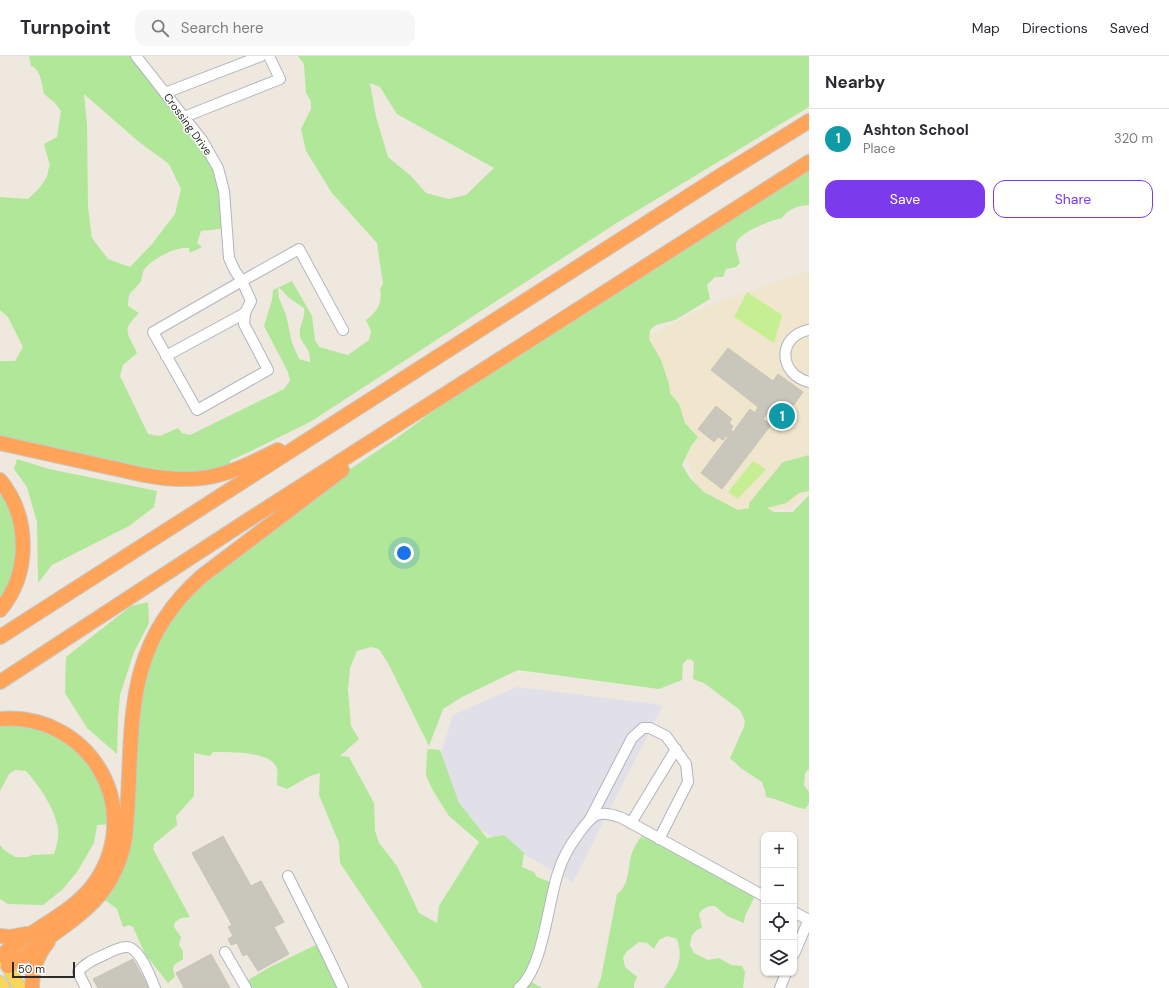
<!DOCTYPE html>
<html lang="en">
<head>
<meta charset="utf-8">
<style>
	:root { --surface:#fff; --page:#f7f7f7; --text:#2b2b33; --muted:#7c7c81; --line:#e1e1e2; --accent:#7c3aed }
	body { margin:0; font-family:"DM Sans",sans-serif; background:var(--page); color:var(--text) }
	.controls { position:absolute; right:12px; bottom:12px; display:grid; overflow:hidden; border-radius:8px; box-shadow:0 1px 3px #0004 }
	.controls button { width:36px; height:36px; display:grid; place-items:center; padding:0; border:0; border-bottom:1px solid var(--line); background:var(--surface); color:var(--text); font:20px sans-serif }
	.scale { position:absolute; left:12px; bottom:10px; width:63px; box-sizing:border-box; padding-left:4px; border:2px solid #2c2c2c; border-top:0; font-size:11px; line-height:14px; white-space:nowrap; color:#2c2c2c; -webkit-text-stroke:3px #fff; paint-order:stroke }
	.you { position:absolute; left:404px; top:497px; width:14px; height:14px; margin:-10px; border:3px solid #fff; border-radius:50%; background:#1a73e8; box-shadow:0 0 0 6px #1a73e833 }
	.badge { display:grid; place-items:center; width:26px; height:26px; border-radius:50%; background:var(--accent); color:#fff; font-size:13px; font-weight:700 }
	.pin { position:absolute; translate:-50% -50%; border:2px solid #fff; box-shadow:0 1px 4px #0006 }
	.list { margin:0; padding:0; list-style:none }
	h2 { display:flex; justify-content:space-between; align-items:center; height:52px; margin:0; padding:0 16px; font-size:17px }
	h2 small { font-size:13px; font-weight:400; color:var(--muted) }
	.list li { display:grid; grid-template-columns:26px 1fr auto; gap:12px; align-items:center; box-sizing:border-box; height:60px; padding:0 16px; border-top:1px solid var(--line) }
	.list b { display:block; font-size:15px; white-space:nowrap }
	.list p { margin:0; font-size:13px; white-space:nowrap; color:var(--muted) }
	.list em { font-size:13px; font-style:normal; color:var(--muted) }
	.actions { display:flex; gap:8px; padding:12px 16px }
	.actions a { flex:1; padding:9px 0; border:1px solid var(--accent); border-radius:12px; text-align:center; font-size:14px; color:var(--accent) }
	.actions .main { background:var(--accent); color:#fff }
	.icon { flex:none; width:22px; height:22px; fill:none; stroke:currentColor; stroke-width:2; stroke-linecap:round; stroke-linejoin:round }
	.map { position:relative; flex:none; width:809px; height:932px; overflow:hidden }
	header { display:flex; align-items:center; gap:24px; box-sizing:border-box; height:56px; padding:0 20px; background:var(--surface); border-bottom:1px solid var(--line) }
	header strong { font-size:19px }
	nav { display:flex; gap:22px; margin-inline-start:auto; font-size:14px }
	.search { width:280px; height:36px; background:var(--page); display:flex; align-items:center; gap:10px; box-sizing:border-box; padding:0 14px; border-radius:12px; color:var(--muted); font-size:15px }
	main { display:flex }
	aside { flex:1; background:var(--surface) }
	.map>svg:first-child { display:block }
</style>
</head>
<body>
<header>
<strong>Turnpoint</strong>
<div class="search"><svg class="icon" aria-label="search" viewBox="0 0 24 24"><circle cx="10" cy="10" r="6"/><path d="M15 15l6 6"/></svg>Search here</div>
<nav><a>Map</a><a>Directions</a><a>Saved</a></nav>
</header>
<main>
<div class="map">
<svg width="809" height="932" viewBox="0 0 809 932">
	<rect width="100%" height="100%" fill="#eee8de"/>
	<path fill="#e1dfe7" d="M517,631l146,18 -90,177 -101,-57 -37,-52 18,-58z"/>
	<path fill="#f0e6cd" d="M809,215v224h-4l-15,13 -36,4 -23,-3 -30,-11 -31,-84 -23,-77 59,-31z"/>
	<g fill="#b1e798" fill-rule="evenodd">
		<path d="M29,0h110l72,93 17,79 -27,3 -4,12 5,4 -12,6 -1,-5c-12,-2 -41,12 -46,24 -1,3 -1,6 -2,9 -3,6 -10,9 -12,15 -1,3 -1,7 -1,10l11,7c-18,18 -12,18 -2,40l-14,12 -3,11 28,58 12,2 18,-8 4,5 8,2 94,-46 6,-8 -2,-9 -24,-46 8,-26 1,-10 19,-9 20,35 3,24 4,7 29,8 21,-15 2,-9 -5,-11c11,-8 17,-17 14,-31l3,-5 -6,-41 -45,-50 -26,-42 -5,-22 10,-20v-8l-5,-8 -2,-29 -6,-8h511v51l-194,117 -305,198 -61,30 -18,8 -6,16 -29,5 -196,-36v-84h15l8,-14 -15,-30 -8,-7v-113l28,2c7,-6 14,-13 18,-21 3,-4 1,-8 4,-12l-6,-22 13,-7 4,-26 -6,-8 -11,-9c-2,-9 -3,-25 -13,-28zM370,27l10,4 17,27 97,54 -28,27 -17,4 -23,-6 -15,-17 -23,-19 -12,-40zM84,38l55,48 30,22 12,25 -6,25 -23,30 -22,23 -22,-8 -16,-21 -4,-31 -1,-83zM278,232l3,1 7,8 16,11c2,11 -6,18 -4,28 3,11 11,11 10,26l-11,-3 -7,-16 -6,-28 -7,-17z"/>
		<path d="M809,108v41c-10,0 -22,5 -27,13 -11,2 -44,15 -46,26 -1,5 3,14 4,19l-4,4 -10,2 -3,8h-8l-8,8 3,14 -35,21 -19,5 -6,5 -1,9 12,21 8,24 1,9 9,11 6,19 13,14 -7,9 -9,19 8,13 14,14 34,18 11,-2v-5l34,-41 26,-7v36l-10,2 -13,10 -19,5 7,4h19l16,-17v274l-4,4 -1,12 5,7v12l-4,5c-14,-2 -25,-10 -39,-12l-1,-6 -3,-9 -20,-13 -12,-11 14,-31 1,-6 -5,-11 -36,-27 -11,-4 1,-16 -2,-3 -5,-1 -4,5 -1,16 -23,9 -141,-19 -56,27 -19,12 -14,37 -40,-81 -10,-16 -8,-2 -14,4 -7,17 -2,21 3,37 8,13 -19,17 9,1 25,46 1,28 4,12 18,23 22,47 18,10 2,-17 40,-64 -30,-26 -17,-27 -6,-14 1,-23 1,-3 12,1 19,53 28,35 17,-3 20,18 -2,14 12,5 3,5 18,7 -27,96 14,8h-119l-5,-9 -78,-116 -1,-20 -20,-48 1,-22 -10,3 -23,13 -10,-4c0,-5 1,-11 0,-16 -4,-18 -49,-17 -64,-17l-3,4 -16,-3v43l-18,20 1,9 -23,19 -1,5 37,68 -9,1 -6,4 -1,5 7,10 -2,8 4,6v8l-9,6 -1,5 2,7 -7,6 -23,-29 -12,-27 -4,-2 -6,2 -6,-18 -16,-12 18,-29 16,-174 41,-91 140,-111 85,-57 76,-57z"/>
		<path d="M17,403l32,10 108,22 -3,16 -25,19 -77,39 -14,18 -1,-61 -10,-35 -13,-18z"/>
		<path d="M0,425l22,62 -22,68z"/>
		<path d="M148,546l1,21 -15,29 -14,43 -2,24 -1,35 -30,-26 -22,-35 1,-36 65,-51z"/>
		<path d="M0,665l49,7 45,35 19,61 -16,1 -3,18 -17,29 -15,18 -19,15 -35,-1 -8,-5v-54l4,5 11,7h13l4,-2 22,-1c3,-8 5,-17 4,-25 -2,-19 -20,-45 -32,-58l-11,-1 -6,4 -9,17z"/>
		<path d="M645,775l-3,9 5,-6 110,58 -12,24 -1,7 -17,-7 -12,-10c-7,0 -12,1 -16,8l3,14c-9,2 -11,9 -12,17l4,8 14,7 11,-2 12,7 11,1 3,6 -2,16h-79c13,-18 20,-27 13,-49l-10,-3 -8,4 -5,9 -7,-6 -8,-1 -13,10 -3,6 2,9 12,10 -3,7v4h-37l4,-10 16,-84c14,-9 10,-30 16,-44 3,-6 8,-13 12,-19z"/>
		<path d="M320,887l23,45h-97l-3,-5 27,-16z"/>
	</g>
	<g fill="#c6ef94">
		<path d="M747,236l35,23 -8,28 -40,-26z"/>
		<path d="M753,405l13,8 -28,30 -10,-7z"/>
	</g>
	<g fill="#c9c6bc" stroke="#cac4b7">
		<path d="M728,292l45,33 5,-7 25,18 -13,18 5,4 -10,13 -19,-13 -3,5 8,6 -49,64 -21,-16 27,-36 -2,-1 -3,4 -5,-3 -4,5 -16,-13 18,-23 16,13 -3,4 4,3 -2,4 2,2 17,-23 5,4 3,-6 -47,-37z"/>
		<path d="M223,780l28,50 10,-5 23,41 -10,5 15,27 -31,17 -11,-17 -4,2 -6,-13 -6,2 -3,-6 5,-3 -5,-9 4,-2 -40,-72z"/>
		<path d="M211,898l19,34h-46l-8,-15z"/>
		<path d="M133,903l16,29h-51l-5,-9z"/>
	</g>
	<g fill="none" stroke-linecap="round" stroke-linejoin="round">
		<g stroke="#b2b4c0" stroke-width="12">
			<g id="minor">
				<path d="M136,0l66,84 16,28 6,23 5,67 6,13 7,10 -89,51 44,78 71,-40 -24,-46 1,-11 6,-12 -9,-20 57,-32 44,81"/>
				<path d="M165,37l96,-37"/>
				<path d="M184,61l96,-38 -11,-23"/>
				<path d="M809,274c-32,6 -31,44 0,52"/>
				<path d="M166,300l79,-43"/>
				<path d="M590,763l42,-81 11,-10h7l16,8 20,28 2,18 -29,57"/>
				<path d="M631,767l45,-74"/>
				<path d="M288,820l36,72 19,40"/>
				<path d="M794,856l15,8"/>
				<path d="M225,896l21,36"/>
				<path d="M794,898l15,-35"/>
				<path d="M86,932l-8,-16c7,-9 17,-13 28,-18 6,-3 14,-7 20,-7 13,-1 25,31 29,41"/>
				<path d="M519,932c24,-19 29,-86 39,-115 4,-14 12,-28 21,-40 14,-19 19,-24 43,-15l142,78"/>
				<path d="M780,932l6,-15"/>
			</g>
		</g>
		<g stroke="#c8c8c8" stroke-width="14">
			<g id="major">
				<path d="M3,903l17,29"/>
				<path d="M0,926l4,6"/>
			</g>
		</g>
		<g stroke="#c8c8c8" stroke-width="16">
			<g id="highway">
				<path d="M0,387l144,32c58,11 84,0 134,-25"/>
				<path d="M0,424c30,37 31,93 0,130"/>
				<path d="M0,581l720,-461 89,-55"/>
				<path d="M0,626l245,-160 564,-360"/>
				<path d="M0,663c89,-7 145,88 96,162 -22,33 -66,48 -95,75"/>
				<path d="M0,880l10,1 16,-3"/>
				<path d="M8,910c15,-8 29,-19 43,-30 39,-28 64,-47 74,-97 11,-101 -10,-187 77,-263l140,-106"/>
				<path d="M32,932c0,-17 5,-33 16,-46"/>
			</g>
		</g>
		<use href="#minor" stroke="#fff" stroke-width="10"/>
		<use href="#major" stroke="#f7d65a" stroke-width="12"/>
		<use href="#highway" stroke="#ffa458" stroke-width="14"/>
	</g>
	<g text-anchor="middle" stroke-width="3" stroke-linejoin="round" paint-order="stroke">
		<g font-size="11" fill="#2c2c2c" stroke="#fff">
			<text transform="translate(188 68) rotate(54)" y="4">Crossing Drive</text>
		</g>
	</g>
</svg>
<div class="controls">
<button>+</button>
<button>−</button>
<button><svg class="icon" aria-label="locate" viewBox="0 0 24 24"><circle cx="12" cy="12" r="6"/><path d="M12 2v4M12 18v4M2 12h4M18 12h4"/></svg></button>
<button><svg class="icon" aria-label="layers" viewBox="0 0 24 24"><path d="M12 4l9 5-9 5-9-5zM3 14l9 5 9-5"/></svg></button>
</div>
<div class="scale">50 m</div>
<div class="you"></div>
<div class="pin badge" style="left:782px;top:360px;background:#0f9aa8">1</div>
</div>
<aside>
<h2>Nearby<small></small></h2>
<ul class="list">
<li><span class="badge" style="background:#0f9aa8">1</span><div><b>Ashton School</b><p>Place</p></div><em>320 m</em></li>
</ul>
<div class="actions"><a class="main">Save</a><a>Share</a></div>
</aside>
</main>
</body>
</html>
